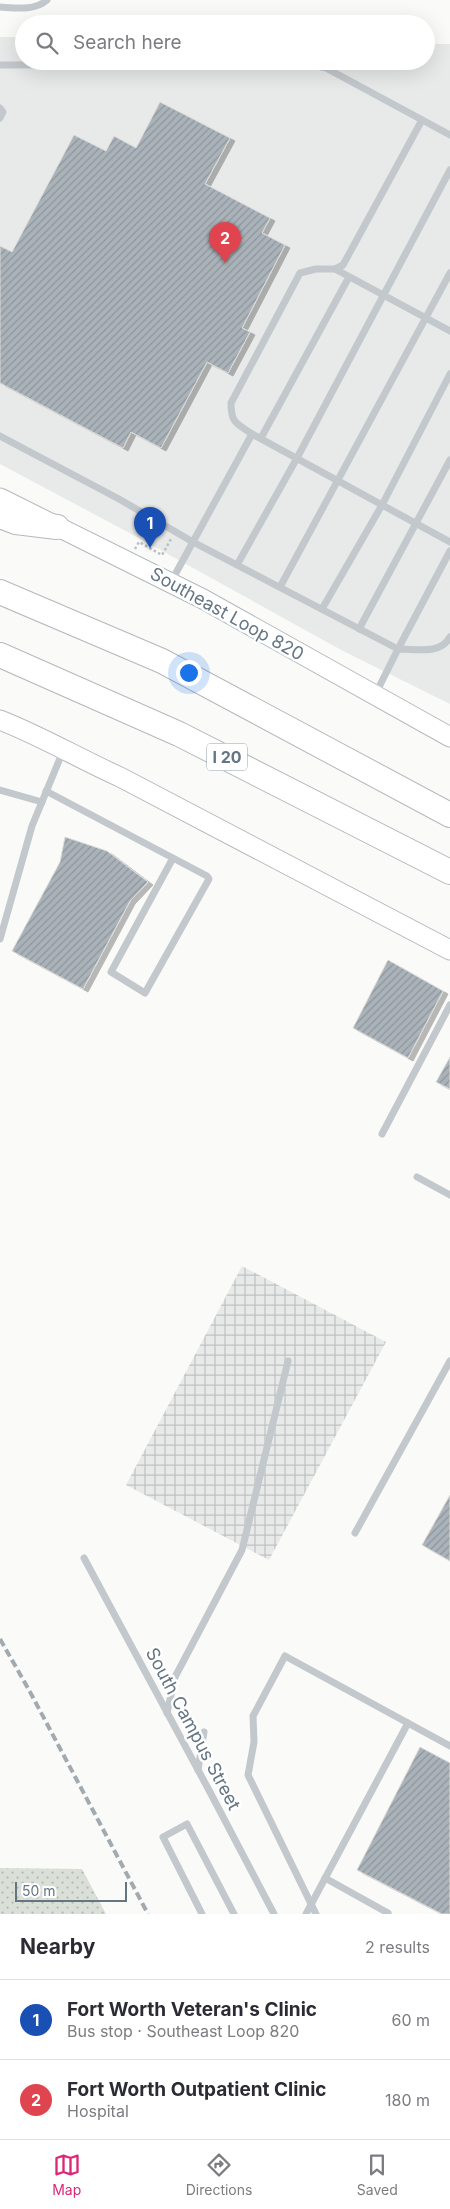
<!DOCTYPE html>
<html lang="en">
<head>
<meta charset="utf-8">
<style>
	:root { --surface:#fff; --page:#f2f2f3; --text:#2b2b33; --muted:#7c7c81; --line:#e1e1e2; --accent:#db2777 }
	body { margin:0; font-family:Inter,sans-serif; background:var(--page); color:var(--text) }
	.scale { position:absolute; left:15px; bottom:12px; width:112px; box-sizing:border-box; padding-left:5px; border:2px solid #657683; border-top:0; font-size:14px; line-height:18px; white-space:nowrap; color:#657683; -webkit-text-stroke:4px #fff; paint-order:stroke }
	.you { position:absolute; left:188px; top:672px; width:18px; height:18px; margin:-12px; border:4px solid #fff; border-radius:50%; background:#1a73e8; box-shadow:0 0 0 8px #1a73e833 }
	.badge { display:grid; place-items:center; width:32px; height:32px; border-radius:50%; background:var(--accent); color:#fff; font-size:16px; font-weight:700 }
	.pin { position:absolute; translate:-50% -41px; filter:drop-shadow(0 1px 2px #0008) }
	.pin::after { content:''; position:absolute; top:26px; width:18px; height:15px; background:inherit; clip-path:polygon(0 0,100% 0,50% 100%) }
	.list { margin:0; padding:0; list-style:none }
	h2 { display:flex; justify-content:space-between; align-items:center; height:65px; margin:0; padding:0 20px; font-size:21px }
	h2 small { font-size:16px; font-weight:400; color:var(--muted) }
	.list li { display:grid; grid-template-columns:32px 1fr auto; gap:15px; align-items:center; box-sizing:border-box; height:80px; padding:0 20px; border-top:1px solid var(--line) }
	.list b { display:block; font-size:19px; white-space:nowrap }
	.list p { margin:0; font-size:16px; white-space:nowrap; color:var(--muted) }
	.list em { font-size:16px; font-style:normal; color:var(--muted) }
	.icon { flex:none; width:28px; height:28px; fill:none; stroke:currentColor; stroke-width:2; stroke-linecap:round; stroke-linejoin:round }
	.map { position:relative; flex:none; width:450px; height:1914px; overflow:hidden }
	.search { position:absolute; background:var(--surface); box-shadow:0 5px 20px #0002; left:15px; right:15px; top:15px; height:55px; display:flex; align-items:center; gap:12px; box-sizing:border-box; padding:0 18px; border-radius:28px; color:var(--muted); font-size:19px }
	.sheet { height:225px; background:var(--surface) }
	nav { display:flex; justify-content:space-around; align-items:center; box-sizing:border-box; height:70px; border-top:1px solid var(--line); background:var(--surface); font-size:14px; color:var(--muted) }
	nav a { display:grid; justify-items:center; gap:2px }
	nav .on { color:var(--accent) }
	.map>svg:first-child { display:block }
</style>
</head>
<body>
<div class="map">
<svg width="450" height="1914" viewBox="0 0 450 1914">
	<defs>
		<pattern id="industrial-grid" width="8" height="8" patternUnits="userSpaceOnUse" patternTransform="scale(1.25)"><rect width="8" height="8" fill="#e8e9e9"/><path d="M0 4h8M4 0v8" fill="none" stroke="#c0c1c2"/></pattern>
		<pattern id="green-dots" width="8" height="8" patternUnits="userSpaceOnUse" patternTransform="scale(1.25)"><rect width="8" height="8" fill="#dadfd7"/><path d="M2 2h.1M6 6h.1" fill="none" stroke="#b4b9b4" stroke-width="1.8" stroke-linecap="round"/></pattern>
		<pattern id="building-hatch" width="6" height="6" patternUnits="userSpaceOnUse" patternTransform="scale(1.25)"><rect width="6" height="6" fill="#aab3b9"/><path d="M-1 1l2-2M0 6l6-6M5 7l2-2" fill="none" stroke="#8e969c"/></pattern>
		<filter id="shadow"><feDropShadow dx="5" dy="3" stdDeviation="0" flood-color="#0004"/></filter>
	</defs>
	<rect width="100%" height="100%" fill="#fafaf8"/>
	<path fill="#e8e9e9" d="M0,37h24v24h402v-17h24v660l-107,-53 -206,-114 -137,-73z"/>
	<path fill="url(#industrial-grid)" d="M242,1266l144,76 -117,218 -143,-75z"/>
	<path fill="url(#green-dots)" d="M0,1868l82,1 24,45h-106z"/>
	<g fill="url(#building-hatch)" stroke="#dcdcda" filter="url(#shadow)">
		<path d="M160,102l70,36 -25,46 65,34 -8,15 23,12 -43,83 8,4 -22,41 -21,-11 -46,86 -30,-16 -8,16 -123,-65v-137l12,6 62,-117 32,16 8,-15 22,12z"/>
		<path d="M65,837l42,14 41,31 -18,19 -47,88 -71,-38 48,-89z"/>
		<path d="M388,960l55,31 -35,67 -55,-30z"/>
		<path d="M450,1057v32l-14,-7z"/>
		<path d="M450,1495v66l-28,-16z"/>
		<path d="M420,1747l30,16v151h-8l-85,-44z"/>
	</g>
	<g fill="none" stroke-linecap="round" stroke-linejoin="round">
		<g stroke="#b3babf" stroke-width="21">
			<g id="secondary">
				<path d="M0,498l203,101 247,138"/>
				<path d="M0,720c41,16 80,39 120,57l330,173"/>
			</g>
		</g>
		<g stroke="#b4b9bd" stroke-width="26">
			<g id="highway">
				<path d="M0,516l16,6 41,5"/>
				<path d="M0,592l162,69 288,154"/>
				<path d="M0,655l179,79 271,138"/>
			</g>
		</g>
		<path stroke="#bbbfc2" stroke-width="2.5" stroke-dasharray="2.5 2.5" stroke-linecap="butt" d="M135,549l4,-7 23,13 9,-16"/>
		<g stroke="#c3c8cc" stroke-width="7">
			<path d="M0,7c16,1 35,4 47,-7"/>
			<path d="M0,65l214,-1 103,2 9,2 124,67"/>
			<path d="M0,108l3,4 -3,6"/>
			<path d="M335,269l115,62"/>
			<path d="M252,434c-16,-11 -21,-11 -21,-31l69,-130 16,-4h19l8,-4 79,-145"/>
			<path d="M0,436l119,63 74,43 205,107 52,-98"/>
			<path d="M261,438l88,-161"/>
			<path d="M237,565l60,-107 153,-288"/>
			<path d="M171,582l81,-148 198,108"/>
			<path d="M280,587l170,-314"/>
			<path d="M322,609l60,-104 68,-131"/>
			<path d="M359,629l91,-169"/>
			<path d="M376,693l22,-44c19,0 42,6 52,-12"/>
			<path d="M0,790l42,12"/>
			<path d="M46,791l161,85 2,3 -64,114 -34,-21 62,-114"/>
			<path d="M0,939l32,-113 31,-75"/>
			<path d="M382,1134l68,-129"/>
			<path d="M417,1177l33,18"/>
			<path d="M355,1533l95,-172"/>
			<path d="M84,1558l127,236 63,120"/>
			<path d="M167,1713l8,-36 67,-127 46,-189"/>
			<path d="M198,1770l6,-38"/>
			<path d="M325,1878l63,35"/>
			<path d="M202,1914l-39,-77 24,-13 47,90"/>
			<path d="M306,1914l102,-191"/>
			<path d="M316,1914l-68,-139 6,-33 -1,-26 32,-60 165,90"/>
		</g>
		<use href="#secondary" stroke="#fff" stroke-width="19"/>
		<use href="#highway" stroke="#fff" stroke-width="24"/>
		<path stroke="#a2aab0" stroke-width="4" stroke-dasharray="8 4" stroke-linecap="butt" d="M0,1639l29,51 119,224"/>
	</g>
	<g text-anchor="middle" stroke-width="5" stroke-linejoin="round" paint-order="stroke">
		<rect fill="#fff" stroke="#939fa8" stroke-width="1" x="207" y="743.5" width="40" height="27" rx="4"/>
		<g font-size="16" font-weight="bold" fill="#657683">
			<text x="227" y="763">I 20</text>
		</g>
		<g font-size="18" fill="#657683" stroke="#fff">
			<text transform="translate(227 614) rotate(29)" y="6">Southeast Loop 820</text>
			<text transform="translate(193 1729) rotate(62)" y="6">South Campus Street</text>
		</g>
	</g>
</svg>
<div class="scale">50 m</div>
<div class="you"></div>
<div class="pin badge" style="left:150px;top:548px;background:#1a4fb4">1</div>
<div class="pin badge" style="left:225px;top:263px;background:#e0444e">2</div>
<div class="search"><svg class="icon" aria-label="search" viewBox="0 0 24 24"><circle cx="10" cy="10" r="6"/><path d="M15 15l6 6"/></svg>Search here</div>
</div>
<section class="sheet">
<h2>Nearby<small>2 results</small></h2>
<ul class="list">
<li><span class="badge" style="background:#1a4fb4">1</span><div><b>Fort Worth Veteran's Clinic</b><p>Bus stop · Southeast Loop 820</p></div><em>60 m</em></li>
<li><span class="badge" style="background:#e0444e">2</span><div><b>Fort Worth Outpatient Clinic</b><p>Hospital</p></div><em>180 m</em></li>
</ul>
</section>
<nav>
<a class="on"><svg class="icon" aria-label="map" viewBox="0 0 24 24"><path d="M3 6l6-2 6 2 6-2v14l-6 2-6-2-6 2zM9 4v14M15 6v14"/></svg>Map</a>
<a><svg class="icon" aria-label="directions" viewBox="0 0 24 24"><path d="M12 3l9 9-9 9-9-9zM9 14v-3h6M13 9l2 2-2 2"/></svg>Directions</a>
<a><svg class="icon" aria-label="saved" viewBox="0 0 24 24"><path d="M7 4h10v16l-5-4-5 4z"/></svg>Saved</a>
</nav>
</body>
</html>
